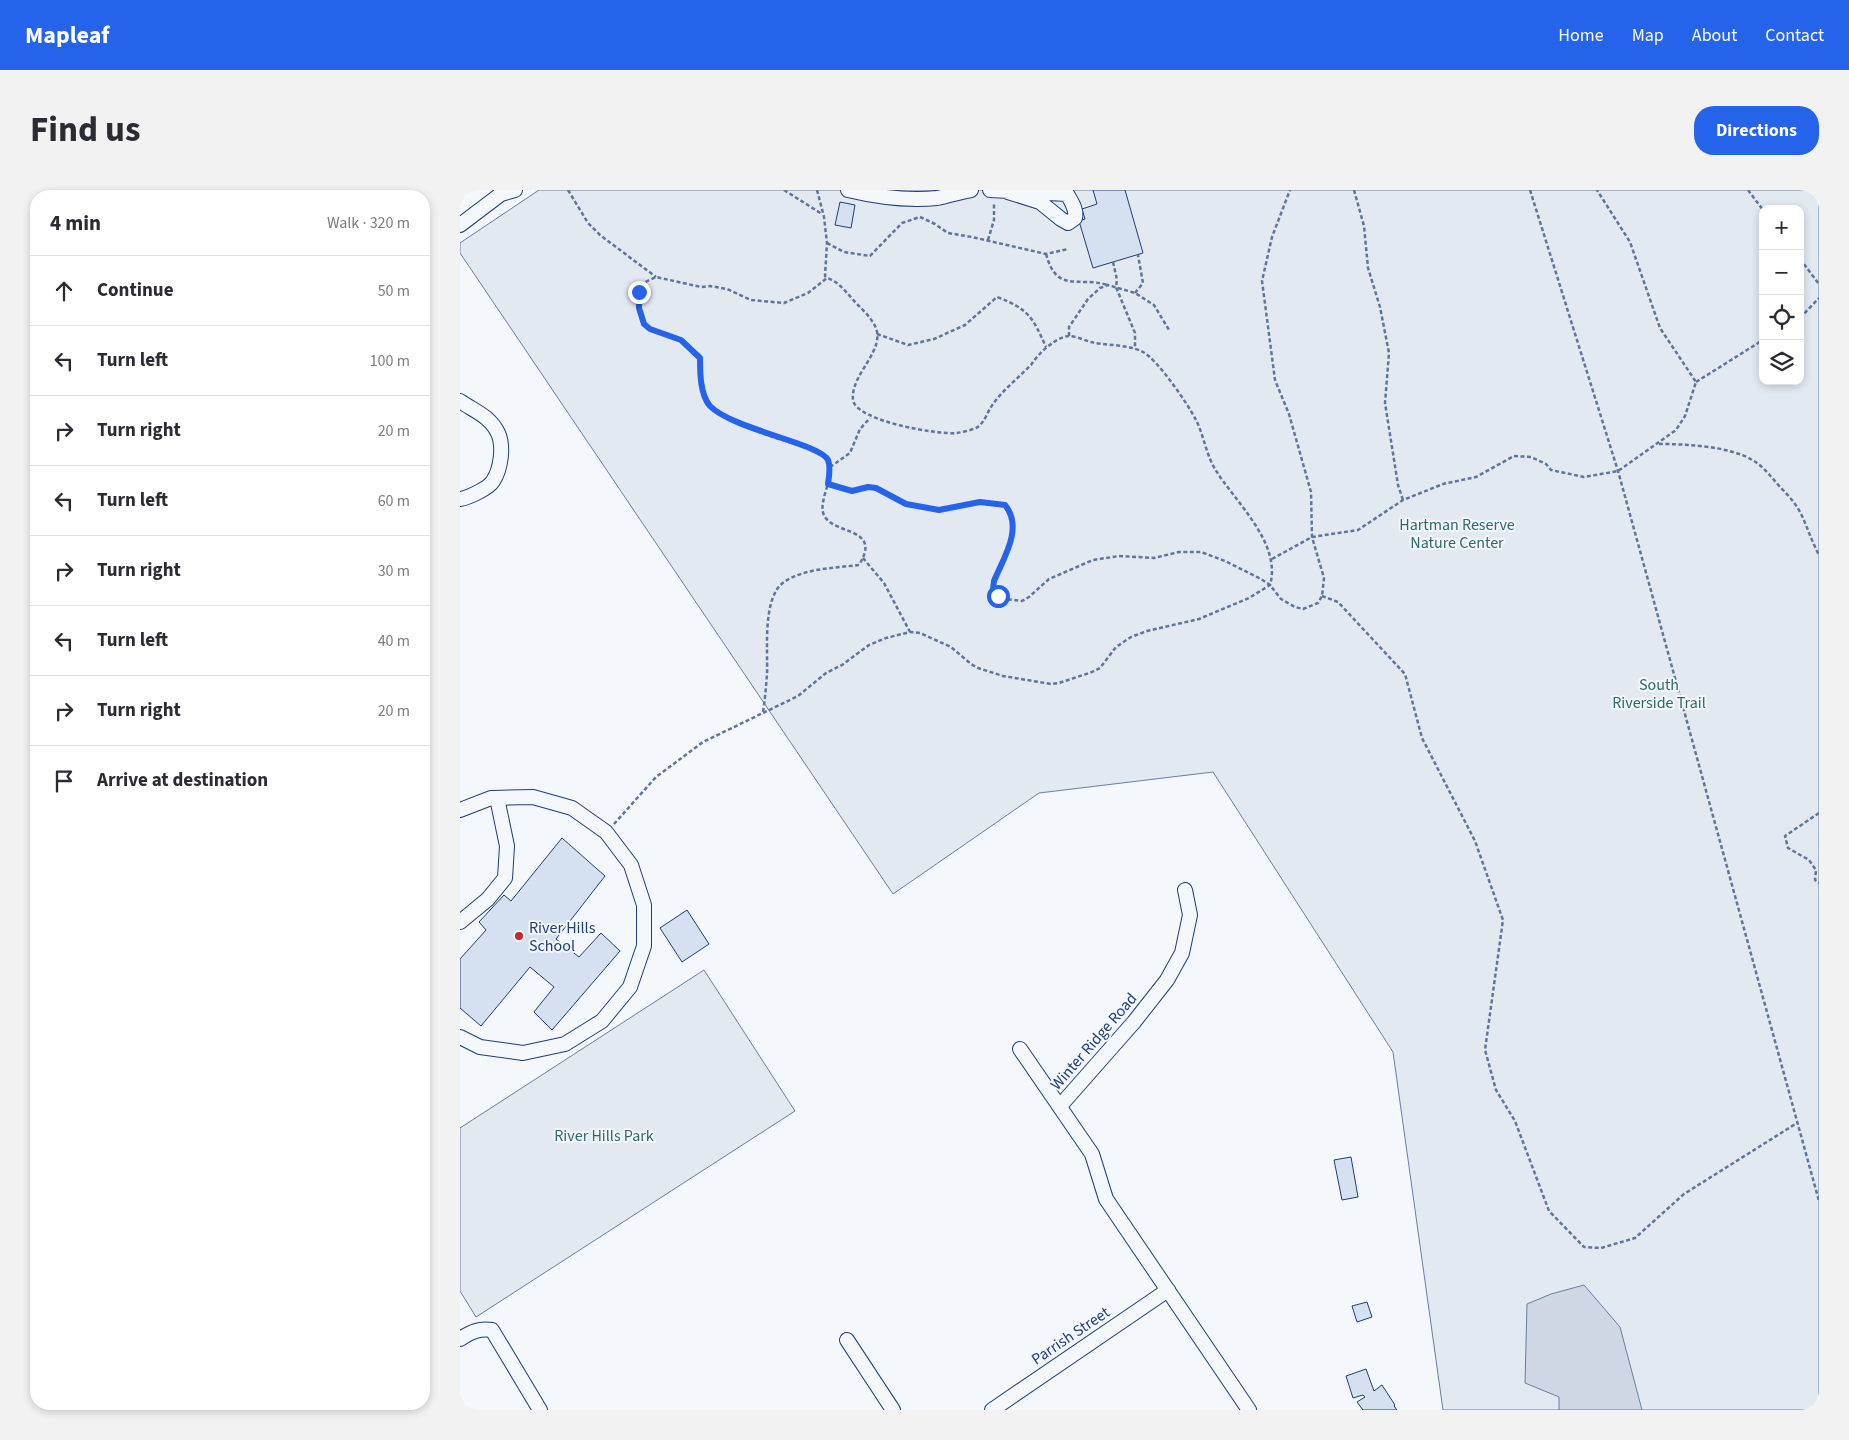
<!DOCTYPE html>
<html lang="en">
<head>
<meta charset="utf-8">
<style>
	:root { --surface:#fff; --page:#f2f2f3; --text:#2b2b33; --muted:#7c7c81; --line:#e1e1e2; --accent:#2563eb }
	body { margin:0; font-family:"Source Sans 3",sans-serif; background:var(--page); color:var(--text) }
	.controls { position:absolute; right:15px; top:15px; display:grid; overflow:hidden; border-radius:10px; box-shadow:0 2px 8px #0003 }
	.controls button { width:45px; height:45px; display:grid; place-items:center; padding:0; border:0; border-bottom:1px solid var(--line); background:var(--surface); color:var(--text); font:25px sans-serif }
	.stop { position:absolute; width:15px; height:15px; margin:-11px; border:4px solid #2563eb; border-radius:50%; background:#fff }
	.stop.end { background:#2563eb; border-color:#fff; box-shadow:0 1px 5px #0008 }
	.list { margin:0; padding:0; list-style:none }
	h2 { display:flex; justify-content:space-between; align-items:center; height:65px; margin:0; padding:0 20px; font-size:21px }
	h2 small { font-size:16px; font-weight:400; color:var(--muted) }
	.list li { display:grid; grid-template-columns:32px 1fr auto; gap:15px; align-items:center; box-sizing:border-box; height:70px; padding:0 20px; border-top:1px solid var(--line) }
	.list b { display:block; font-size:19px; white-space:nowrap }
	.list em { font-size:16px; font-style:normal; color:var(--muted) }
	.icon { flex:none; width:28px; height:28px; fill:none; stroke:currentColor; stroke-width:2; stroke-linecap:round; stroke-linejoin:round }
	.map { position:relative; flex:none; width:1359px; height:1220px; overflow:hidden; border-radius:20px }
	header { display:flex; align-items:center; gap:30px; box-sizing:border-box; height:70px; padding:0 25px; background:var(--accent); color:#fff }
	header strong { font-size:24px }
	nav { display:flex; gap:28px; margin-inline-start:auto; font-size:18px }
	.intro { display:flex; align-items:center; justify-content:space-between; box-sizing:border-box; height:120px; padding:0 30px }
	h1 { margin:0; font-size:35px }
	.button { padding:12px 22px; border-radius:20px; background:var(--accent); color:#fff; font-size:18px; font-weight:700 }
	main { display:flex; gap:30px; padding:0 30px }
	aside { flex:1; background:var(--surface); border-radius:20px; box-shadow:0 2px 8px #0003 }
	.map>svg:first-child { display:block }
</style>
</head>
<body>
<header>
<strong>Mapleaf</strong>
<nav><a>Home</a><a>Map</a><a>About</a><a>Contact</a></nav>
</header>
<div class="intro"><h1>Find us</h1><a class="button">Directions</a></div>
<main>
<aside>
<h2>4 min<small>Walk · 320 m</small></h2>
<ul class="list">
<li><svg class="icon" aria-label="ahead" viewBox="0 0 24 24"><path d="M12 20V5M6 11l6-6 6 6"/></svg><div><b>Continue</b></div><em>50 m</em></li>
<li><svg class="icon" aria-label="left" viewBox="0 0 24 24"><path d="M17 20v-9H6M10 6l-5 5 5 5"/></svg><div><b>Turn left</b></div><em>100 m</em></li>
<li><svg class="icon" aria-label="right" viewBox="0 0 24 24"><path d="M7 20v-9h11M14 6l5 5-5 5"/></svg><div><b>Turn right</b></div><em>20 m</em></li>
<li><svg class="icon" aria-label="left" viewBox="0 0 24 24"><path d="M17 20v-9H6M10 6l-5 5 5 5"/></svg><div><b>Turn left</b></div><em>60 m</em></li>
<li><svg class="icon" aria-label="right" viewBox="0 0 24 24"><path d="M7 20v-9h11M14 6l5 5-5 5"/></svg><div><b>Turn right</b></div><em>30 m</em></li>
<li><svg class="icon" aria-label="left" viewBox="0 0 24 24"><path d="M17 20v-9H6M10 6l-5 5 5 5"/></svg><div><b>Turn left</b></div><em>40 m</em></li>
<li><svg class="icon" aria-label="right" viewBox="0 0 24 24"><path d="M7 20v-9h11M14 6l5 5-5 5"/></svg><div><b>Turn right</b></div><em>20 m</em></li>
<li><svg class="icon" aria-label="arrive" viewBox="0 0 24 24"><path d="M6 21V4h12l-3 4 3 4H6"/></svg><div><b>Arrive at destination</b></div></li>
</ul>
</aside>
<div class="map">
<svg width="1359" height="1220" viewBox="0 0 1359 1220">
	<rect width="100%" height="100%" fill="#f4f7fb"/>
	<g fill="#e3e9f0" stroke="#687fa3" fill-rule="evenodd">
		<path d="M79,0h1280v1220h-376l-50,-358 -180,-280 -174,21 -146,101 -433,-641v-10zM1303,19h37v172h-37z"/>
		<path d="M244,780l91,141 -319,206 -16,-26v-163z"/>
	</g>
	<path fill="#cfd7e4" stroke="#687fa3" d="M1124,1095l36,42 22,83h-83v-13l-34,-14 2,-79 24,-10z"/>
	<g fill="#d5e0f0" stroke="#1d3f73">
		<path d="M633,0h32l18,63 -50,15 -14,-47 6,-2 -3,-10 15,-5z"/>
		<path d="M380,12l15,3 -4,23 -16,-3z"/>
		<path d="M102,648l43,38 -49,63 23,18 22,-24 19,18 -68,79 -18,-18 20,-25 -24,-20 -49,59 -21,-18v-49l26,-29 -7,-8 25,-27 7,6z"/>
		<path d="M227,720l22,34 -27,18 -22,-34z"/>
		<path d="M891,967l7,40 -16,3 -8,-40z"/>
		<path d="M907,1112l5,15 -15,5 -5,-16z"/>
		<path d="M906,1179l8,22 8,-6 13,20 -1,1 3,4h-34l-6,-8 8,-5 -2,-2 -10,3 -7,-22z"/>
	</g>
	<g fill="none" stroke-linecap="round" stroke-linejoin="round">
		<g stroke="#1d3f73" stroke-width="16">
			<g id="minor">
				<path d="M388,0c29,7 59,11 89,8 11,-2 22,-6 34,-8"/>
				<path d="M530,0l77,4c4,7 10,15 8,24l-7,5 -7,-4 -21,-17 -32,-10"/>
				<path d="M0,35l41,-31 14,-4"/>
				<path d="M0,211c14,10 30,15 38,32 6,13 3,36 -5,48 -4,7 -25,17 -33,18"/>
				<path d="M0,620l31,-12 42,-1 39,11 34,24 25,33 13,40v41l-14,41 -28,34 -37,23 -42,9 -43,-6 -20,-10"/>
				<path d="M0,732l28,-23 17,-21 2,-32 -10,-48"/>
				<path d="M560,859l72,105 14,45 143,211"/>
				<path d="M600,916l74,-84 33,-42 15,-27 8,-38 -5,-25"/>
				<path d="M0,1149c11,-7 19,-11 32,-9l48,80"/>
				<path d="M387,1150l46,70"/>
				<path d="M532,1220l176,-120"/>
			</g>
		</g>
		<g stroke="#5e769c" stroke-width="2.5" stroke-dasharray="4 2.5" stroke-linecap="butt">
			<path d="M108,0l20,33 12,12 56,42"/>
			<path d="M324,0l38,24"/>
			<path d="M357,0l7,27 3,26 -2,33 2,2"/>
			<path d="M894,0l10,36 4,42 12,39 9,46 -4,50 13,82 5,15"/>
			<path d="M1070,0l88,281 201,730"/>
			<path d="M1288,0l15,20"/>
			<path d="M528,50l6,-20v-17"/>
			<path d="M367,53l17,9 26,4 32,-33 18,-6 15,7 13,9 24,4 74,17 22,-5"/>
			<path d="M586,64c11,40 31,22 62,31"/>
			<path d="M1340,69l19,25"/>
			<path d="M653,72l4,18 -1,7 19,46v16"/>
			<path d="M675,103l8,-10 -5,-28"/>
			<path d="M1340,128l19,-20"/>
			<path d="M417,144l31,11 26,-6 31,-14 32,-28c32,12 36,21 49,50"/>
			<path d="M609,146v-9l19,-28 12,-11 8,-3 27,8 19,12 15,25"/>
			<path d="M1236,192l67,-42"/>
			<path d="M1199,254c26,0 72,2 95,17 10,6 18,17 27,27 8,8 16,17 21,28 6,13 10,26 17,39"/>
			<path d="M370,277l20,-14 10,-24 10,-11"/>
			<path d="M368,294l24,7 16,-4 8,1 30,16 33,6 41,-8 25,3c19,23 -2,54 -11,76l-1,8 5,7 7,3 17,2 7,-4 20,-18 44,-19 26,-4 35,2 25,-6h22l24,9 36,18 9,6 11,14 14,8 8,2 15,-6 4,-7 2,-18 -12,-41 -1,-45 -22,-78 -14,-34 -13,-99 10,-44 18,-47"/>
			<path d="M403,368l21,25 26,49"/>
			<path d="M812,369l40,-22 46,-7 45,-30 40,-16 33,-7 38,-21 17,1 15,7 5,6 33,7 34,-6 58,-41 9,-14 11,-34 -36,-54 -30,-86 -33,-52"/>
			<path d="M862,406l16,6 67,72 17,64 53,103 28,79 -18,130 11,40 19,31 34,90 35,36 17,1 34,-10 49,-44 113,-71"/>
			<path d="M1359,623l-34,23 3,12 21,12 7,10 -1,10 4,3"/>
			<path d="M154,634l42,-47 47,-35 95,-46 28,-23 16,-8 27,-20 17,-7 24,-6 10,1 31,14 20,17 7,4 25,8 48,8 8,-1 33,-11 8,-4 16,-21 15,-10 16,-6 52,-12 50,-21 21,-13c12,-42 -35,-83 -55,-116 -9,-15 -11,-33 -19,-49 -8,-16 -39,-61 -53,-68 -15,-8 -36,-6 -52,-10 -7,-2 -16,-6 -22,-6 -14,1 -32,19 -38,29 -13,13 -28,25 -38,39 -6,8 -8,19 -17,24 -5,2 -13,4 -19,5 -19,2 -101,-12 -104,-33 -3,-26 34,-50 22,-74 -4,-8 -11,-15 -17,-21 -10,-10 -18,-23 -31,-27l-19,15 -24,10 -33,-3 -24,-11 -17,-3 -9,1 -45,-10 -15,7 -2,24 4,16 7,5 31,11 19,18c0,13 0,36 10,47 12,16 62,32 82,38 12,4 26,5 35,15 12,14 -12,45 -2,59 12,18 57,11 34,48 -24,3 -54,3 -75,17 -22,15 -16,69 -17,92 -1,13 -2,26 -4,38"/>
		</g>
		<use href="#minor" stroke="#f4f7fb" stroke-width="14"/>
	</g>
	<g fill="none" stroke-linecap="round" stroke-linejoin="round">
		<path stroke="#2563eb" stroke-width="6" d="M179,102v16l5,16 6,5 31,11 19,18c0,13 0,37 10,48 22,23 111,38 118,54 3,7 1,16 0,24l24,7 16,-4 8,1 30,16 33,6 41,-8 25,3c19,23 -2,54 -11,76l-1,8 5,7"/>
	</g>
	<circle fill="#c62828" stroke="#f4f7fb" stroke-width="2" cx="59" cy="746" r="5"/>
	<g text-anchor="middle" stroke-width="4" stroke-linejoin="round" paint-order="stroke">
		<g font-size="16" fill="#2c6c60" stroke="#f4f7fb">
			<text x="997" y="340">Hartman Reserve<tspan x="997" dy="18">Nature Center</tspan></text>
			<text x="1199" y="500">South<tspan x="1199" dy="18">Riverside Trail</tspan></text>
			<text x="144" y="951">River Hills Park</text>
		</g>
		<g font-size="16" fill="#1d3f73" stroke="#f4f7fb" text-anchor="start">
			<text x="69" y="743">River Hills<tspan x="69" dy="18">School</tspan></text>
		</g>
		<g font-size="16" fill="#1d3f73" stroke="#f4f7fb">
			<text transform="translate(633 851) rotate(-49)" y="6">Winter Ridge Road</text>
			<text transform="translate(610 1145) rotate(-34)" y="6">Parrish Street</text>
		</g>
	</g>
</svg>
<div class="controls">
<button>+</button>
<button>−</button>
<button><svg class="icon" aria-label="locate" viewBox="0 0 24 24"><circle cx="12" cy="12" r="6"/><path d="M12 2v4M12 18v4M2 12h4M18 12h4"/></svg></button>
<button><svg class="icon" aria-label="layers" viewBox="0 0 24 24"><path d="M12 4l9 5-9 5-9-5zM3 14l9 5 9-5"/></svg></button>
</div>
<div class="stop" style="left:538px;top:406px"></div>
<div class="stop end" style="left:179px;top:102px"></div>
</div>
</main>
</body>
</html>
